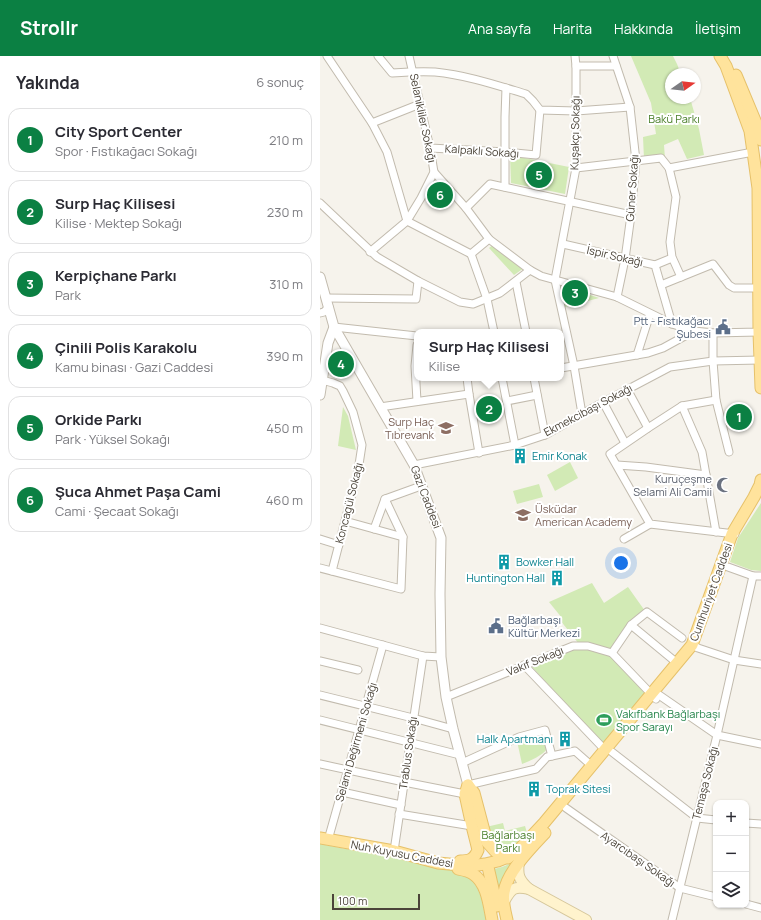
<!DOCTYPE html>
<html lang="tr">
<head>
<meta charset="utf-8">
<style>
	:root { --surface:#fff; --page:#f2f2f3; --text:#2b2b33; --muted:#7c7c81; --line:#e1e1e2; --accent:#0b8043 }
	body { margin:0; font-family:Manrope,sans-serif; background:var(--page); color:var(--text) }
	.controls { position:absolute; right:12px; bottom:12px; display:grid; overflow:hidden; border-radius:8px; box-shadow:0 1px 3px #0004 }
	.controls button { width:36px; height:36px; display:grid; place-items:center; padding:0; border:0; border-bottom:1px solid var(--line); background:var(--surface); color:var(--text); font:20px sans-serif }
	.compass { position:absolute; left:345px; top:12px; width:36px; height:36px; border-radius:50%; background:var(--surface); box-shadow:0 1px 3px #0004; rotate:76deg }
	.scale { position:absolute; left:12px; bottom:10px; width:88px; box-sizing:border-box; padding-left:4px; border:2px solid #4b4439; border-top:0; font-size:11px; line-height:14px; white-space:nowrap; color:#4b4439; -webkit-text-stroke:3px #fff; paint-order:stroke }
	.you { position:absolute; left:301px; top:507px; width:14px; height:14px; margin:-10px; border:3px solid #fff; border-radius:50%; background:#1a73e8; box-shadow:0 0 0 6px #1a73e833 }
	.badge { display:grid; place-items:center; width:26px; height:26px; border-radius:50%; background:var(--accent); color:#fff; font-size:13px; font-weight:700 }
	.pin { position:absolute; translate:-50% -50%; border:2px solid #fff; box-shadow:0 1px 4px #0006 }
	.popup { position:absolute; left:94px; top:273px; width:150px; height:52px; box-sizing:border-box; display:grid; place-content:center; border-radius:8px; background:var(--surface); filter:drop-shadow(0 1px 3px #0005); font-size:13px; white-space:nowrap; color:var(--muted) }
	.popup b { font-size:15px; color:var(--text) }
	.popup::after { content:''; position:absolute; left:50%; top:100%; margin-left:-8px; border:8px solid transparent; border-top-color:var(--surface) }
	.list { margin:0; padding:0; list-style:none }
	h2 { display:flex; justify-content:space-between; align-items:center; height:52px; margin:0; padding:0 16px; font-size:17px }
	h2 small { font-size:13px; font-weight:400; color:var(--muted) }
	.list li { display:grid; grid-template-columns:26px 1fr auto; gap:12px; align-items:center; box-sizing:border-box; height:64px; margin:0 8px 8px; padding:0 8px; border:1px solid var(--line); border-radius:12px }
	.list b { display:block; font-size:15px; white-space:nowrap }
	.list p { margin:0; font-size:13px; white-space:nowrap; color:var(--muted) }
	.list em { font-size:13px; font-style:normal; color:var(--muted) }
	.icon { flex:none; width:22px; height:22px; fill:none; stroke:currentColor; stroke-width:2; stroke-linecap:round; stroke-linejoin:round }
	.map { position:relative; flex:none; width:441px; height:864px; overflow:hidden }
	header { display:flex; align-items:center; gap:24px; box-sizing:border-box; height:56px; padding:0 20px; background:var(--accent); color:#fff }
	header strong { font-size:19px }
	nav { display:flex; gap:22px; margin-inline-start:auto; font-size:14px }
	main { display:flex }
	aside { flex:1; background:var(--surface) }
	.map>svg:first-child { display:block }
</style>
</head>
<body>
<header>
<strong>Strollr</strong>
<nav><a>Ana sayfa</a><a>Harita</a><a>Hakkında</a><a>İletişim</a></nav>
</header>
<main>
<aside>
<h2>Yakında<small>6 sonuç</small></h2>
<ul class="list">
<li><span class="badge">1</span><div><b>City Sport Center</b><p>Spor · Fıstıkağacı Sokağı</p></div><em>210 m</em></li>
<li><span class="badge">2</span><div><b>Surp Haç Kilisesi</b><p>Kilise · Mektep Sokağı</p></div><em>230 m</em></li>
<li><span class="badge">3</span><div><b>Kerpiçhane Parkı</b><p>Park</p></div><em>310 m</em></li>
<li><span class="badge">4</span><div><b>Çinili Polis Karakolu</b><p>Kamu binası · Gazi Caddesi</p></div><em>390 m</em></li>
<li><span class="badge">5</span><div><b>Orkide Parkı</b><p>Park · Yüksel Sokağı</p></div><em>450 m</em></li>
<li><span class="badge">6</span><div><b>Şuca Ahmet Paşa Cami</b><p>Cami · Şecaat Sokağı</p></div><em>460 m</em></li>
</ul>
</aside>
<div class="map">
<svg width="441" height="864" viewBox="0 0 441 864">
	<rect width="100%" height="100%" fill="#f6f3ec"/>
	<g fill="#d2eab5">
		<path d="M311,0h42l4,8 4,10h-10v24h19l9,31 5,26 -17,4 -9,-20 -14,6 1,14h-21l-1,-22 13,-3 -5,-31z"/>
		<path d="M190,99l59,12 -4,27 -54,-11z"/>
		<path d="M174,188l30,24 -10,7 -25,-27z"/>
		<path d="M243,231l10,2 26,9 -34,9z"/>
		<path d="M23,351l5,9 8,34 -18,-4z"/>
		<path d="M250,406l8,16 -23,13 -8,-16z"/>
		<path d="M219,428l4,13 -26,7 -4,-13z"/>
		<path d="M441,447v68l-10,-1 -21,-8 8,-24z"/>
		<path d="M272,527l12,20 24,-16 17,24 -33,41 -33,-8 -19,-24 2,-2 -13,-16z"/>
		<path d="M254,592h14l22,7 39,39 -44,52 -73,-79z"/>
		<path d="M222,679l2,2 3,12c-4,6 -17,12 -25,15l-5,-23z"/>
		<path d="M183,767l2,8 20,-5 3,10 -13,15 -12,3 -11,-10 -6,-17z"/>
		<path d="M0,788l128,24c5,1 11,2 16,4 16,7 19,32 22,48h-166z"/>
		<path d="M194,806c-9,10 -13,20 -16,33l-8,-25 12,-3z"/>
	</g>
	<g fill="none" stroke-linecap="round" stroke-linejoin="round">
		<g stroke="#c2bbae" stroke-width="9">
			<g id="minor">
				<path d="M7,0l45,67 15,29 20,69 64,33 18,-15"/>
				<path d="M58,0l14,17c14,-1 29,-2 43,-1 31,3 61,13 91,22l7,7 7,9 36,1 54,-4"/>
				<path d="M255,0l1,10v102l-21,112 19,86 8,48"/>
				<path d="M293,0l17,51 6,54 -5,54 -6,44 -8,38"/>
				<path d="M256,10h40"/>
				<path d="M52,67l48,-19"/>
				<path d="M110,92l76,4 30,3 4,-45"/>
				<path d="M256,112l85,-10 8,10 7,29 -6,45 2,15 9,20"/>
				<path d="M349,112l84,-16"/>
				<path d="M114,116l32,36 23,31 41,31 11,6 76,21 55,27 22,7 19,2 46,-1 2,-1"/>
				<path d="M185,131v-70l1,-29"/>
				<path d="M0,147l57,54 41,24 42,21 13,2 27,-11 30,-23"/>
				<path d="M146,152l24,-24 141,31"/>
				<path d="M243,188l92,21 17,59"/>
				<path d="M50,196l37,-31 14,-23 13,-26 -4,-24 -21,-92"/>
				<path d="M151,198l16,45 7,33"/>
				<path d="M335,209l17,-7"/>
				<path d="M196,226l10,50"/>
				<path d="M341,229l52,-21 16,21 5,3h25"/>
				<path d="M6,242l90,1 2,-18"/>
				<path d="M0,257l4,-1 5,-5"/>
				<path d="M14,271l83,9"/>
				<path d="M393,277v28l3,39 13,52"/>
				<path d="M317,299l13,-41"/>
				<path d="M241,312l87,-15 15,-5 31,-17"/>
				<path d="M147,322l2,16 10,59"/>
				<path d="M182,322l13,67"/>
				<path d="M214,322l11,57"/>
				<path d="M2,324l11,3 7,3 3,5 10,21 9,33 -4,26 -26,100"/>
				<path d="M307,333l21,39"/>
				<path d="M396,344l-34,6 -34,22 -38,26 40,70 85,10"/>
				<path d="M97,345l-2,-35 2,-21"/>
				<path d="M187,345l30,-6"/>
				<path d="M283,346l22,41"/>
				<path d="M362,350l20,46 14,80"/>
				<path d="M60,351l89,-13"/>
				<path d="M94,409l101,-20 30,-10 55,-31 70,-37 43,-6 47,-1"/>
				<path d="M297,409l29,2 60,8"/>
				<path d="M25,465l29,8 11,-30 36,-13"/>
				<path d="M54,473l29,8"/>
				<path d="M0,483l19,6"/>
				<path d="M304,483l26,-15"/>
				<path d="M408,511l25,9h8"/>
				<path d="M0,512l81,21 2,-52 -18,-38"/>
				<path d="M311,569l46,38"/>
				<path d="M0,572l103,28 18,1"/>
				<path d="M372,589l6,3 36,12 27,4"/>
				<path d="M292,597l19,-28 16,-13 35,26"/>
				<path d="M0,605l38,9"/>
				<path d="M204,609l81,85"/>
				<path d="M0,639l93,23 40,11"/>
				<path d="M339,639l58,40 44,9"/>
				<path d="M126,641l127,-51h15l24,7 44,46"/>
				<path d="M0,664l140,35"/>
				<path d="M292,696l85,66 19,2"/>
				<path d="M142,707l57,-26 26,-7 7,26"/>
				<path d="M0,708l84,18 61,12"/>
				<path d="M148,729l68,-16 11,-12 28,-6 17,15"/>
				<path d="M22,736l59,13"/>
				<path d="M246,752l114,80 36,9"/>
				<path d="M79,758l73,12"/>
				<path d="M426,767l15,1"/>
				<path d="M8,784l55,-195"/>
				<path d="M74,795l29,-195"/>
				<path d="M426,848l15,4"/>
				<path d="M352,864l45,-185 36,-159"/>
			</g>
		</g>
		<g stroke="#c2bbae" stroke-width="11">
			<g id="tertiary">
				<path d="M0,221l14,50 80,138 27,73 -1,56 1,63 5,40 7,32 15,56"/>
				<path d="M0,339l8,-52 6,-16"/>
			</g>
		</g>
		<g stroke="#d6c79b" stroke-width="12">
			<g id="secondary">
				<path d="M199,806c-2,13 0,18 10,27"/>
				<path d="M183,847c8,-13 9,-18 26,-14l57,31"/>
			</g>
		</g>
		<g stroke="#e6c16a" stroke-width="13">
			<g id="primary">
				<path d="M400,0l6,10 24,65 3,21 5,36 1,144 2,56"/>
				<path d="M416,19l23,55 2,10"/>
				<path d="M148,729l6,8 13,49 8,9 6,5 7,2"/>
				<path d="M0,782l74,13 44,12 33,3 14,-2 13,-3 17,-7 29,-31 148,-178 40,-111 22,-37 6,-12 1,-5"/>
				<path d="M140,805c9,0 14,-1 18,-11l-6,-24 -7,-32 3,-9"/>
				<path d="M168,811l9,39"/>
				<path d="M138,813c5,1 11,2 15,5 14,9 16,31 19,46"/>
				<path d="M187,864c-2,-9 -5,-19 -3,-28 3,-20 27,-44 41,-59"/>
			</g>
		</g>
		<use href="#minor" stroke="#fff" stroke-width="7"/>
		<use href="#tertiary" stroke="#fff" stroke-width="9"/>
		<use href="#secondary" stroke="#fff3cd" stroke-width="10"/>
		<use href="#primary" stroke="#ffe39c" stroke-width="11"/>
	</g>
	<defs>
		<g id="civic-bare" transform="scale(1.2)"><path d="M-.6-6.5H3V-4.5H.6V-3L4-1V1h2V6H-6V1h2V-1L-.6-3ZM-1.2 2.5V6h2.4V2.5Z" fill="#5c6f8a" stroke="#fff" stroke-width="2.5" paint-order="stroke"/></g>
		<g id="school-bare" transform="scale(1.2)"><path d="M0-5L7-2L0 1L-7-2ZM-4 1L0 2.5L4 1V4Q0 6-4 4Z" fill="#8d6e63" stroke="#fff" stroke-width="2.5" paint-order="stroke"/></g>
		<g id="building-bare" transform="scale(1.2)"><path d="M-4-6H4V6H1V3H-1V6H-4ZM-2.5-4.3h1.7v1.8h-1.7ZM.8-4.3h1.7v1.8H.8ZM-2.5-1h1.7V.8h-1.7ZM.8-1h1.7V.8H.8Z" fill="#0f9aa8" stroke="#fff" stroke-width="2.5" paint-order="stroke"/></g>
		<g id="mosque-bare" transform="scale(1.2)"><path d="M3.5-4.9A6 6 0 1 0 3.5 4.9A5 5 0 1 1 3.5-4.9Z" fill="#6b7280" stroke="#fff" stroke-width="2.5" paint-order="stroke"/></g>
		<g id="stadium-bare" transform="scale(1.2)"><path d="M0-5a6.5 5 0 1 0 0 10a6.5 5 0 1 0 0-10ZM-3.5-1.8h7v3.6h-7Z" fill="#2e9e5b" stroke="#fff" stroke-width="2.5" paint-order="stroke"/></g>
	</defs>
	<g fill-rule="evenodd">
		<use href="#civic-bare" x="403" y="271"/>
		<use href="#school-bare" x="126" y="372"/>
		<use href="#building-bare" x="200" y="400"/>
		<use href="#mosque-bare" x="404" y="429"/>
		<use href="#school-bare" x="203" y="459"/>
		<use href="#building-bare" x="184" y="506"/>
		<use href="#building-bare" x="237" y="522"/>
		<use href="#civic-bare" x="176" y="570"/>
		<use href="#stadium-bare" x="284" y="664"/>
		<use href="#building-bare" x="245" y="683"/>
		<use href="#building-bare" x="214" y="733"/>
	</g>
	<g text-anchor="middle" stroke-width="4" stroke-linejoin="round" paint-order="stroke">
		<g font-size="11" fill="#4b4439" stroke="#fff">
			<text transform="translate(103 62) rotate(78)" y="4">Selanikliler Sokağı</text>
			<text transform="translate(255 77) rotate(-89)" y="4">Kuşakçı Sokağı</text>
			<text transform="translate(162 95) rotate(4)" y="4">Kalpaklı Sokağı</text>
			<text transform="translate(312 132) rotate(-86)" y="4">Güner Sokağı</text>
			<text transform="translate(295 200) rotate(13)" y="4">İspir Sokağı</text>
			<text transform="translate(268 354) rotate(-28)" y="4">Ekmekcibaşı Sokağı</text>
			<text transform="translate(106 441) rotate(69)" y="4">Gazi Caddesi</text>
			<text transform="translate(29 447) rotate(-76)" y="4">Koncagül Sokağı</text>
			<text transform="translate(391 536) rotate(-70)" y="4">Cumhuriyet Caddesi</text>
			<text transform="translate(215 605) rotate(-22)" y="4">Vakıf Sokağı</text>
			<text transform="translate(36 686) rotate(-74)" y="4">Selami Değirmeni Sokağı</text>
			<text transform="translate(88 697) rotate(-82)" y="4">Trablus Sokağı</text>
			<text transform="translate(385 727) rotate(-76)" y="4">Temaşa Sokağı</text>
			<text transform="translate(82 798) rotate(11)" y="4">Nuh Kuyusu Caddesi</text>
			<text transform="translate(318 803) rotate(35)" y="4">Ayarcıbaşı Sokağı</text>
		</g>
		<g font-size="11" fill="#4a7f2a" stroke="#fff">
			<text x="354" y="67">Bakü Parkı</text>
			<text x="188" y="783">Bağlarbaşı<tspan x="188" dy="13">Parkı</tspan></text>
		</g>
		<g font-size="11" fill="#4e5e75" stroke="#fff" text-anchor="end">
			<text x="391" y="269">Ptt - Fıstıkağacı<tspan x="391" dy="13">Şubesi</tspan></text>
			<text x="188" y="568" text-anchor="start">Bağlarbaşı<tspan x="188" dy="13">Kültür Merkezi</tspan></text>
		</g>
		<g font-size="11" fill="#785e54" stroke="#fff" text-anchor="end">
			<text x="114" y="370">Surp Haç<tspan x="114" dy="13">Tıbrevank</tspan></text>
			<text x="215" y="457" text-anchor="start">Üsküdar<tspan x="215" dy="13">American Academy</tspan></text>
		</g>
		<g font-size="11" fill="#0d838f" stroke="#fff" text-anchor="start">
			<text x="212" y="404">Emir Konak</text>
			<text x="196" y="510">Bowker Hall</text>
			<text x="225" y="526" text-anchor="end">Huntington Hall</text>
			<text x="233" y="687" text-anchor="end">Halk Apartmanı</text>
			<text x="226" y="737">Toprak Sitesi</text>
		</g>
		<g font-size="11" fill="#5b616d" stroke="#fff" text-anchor="end">
			<text x="392" y="427">Kuruçeşme<tspan x="392" dy="13">Selami Ali Camii</tspan></text>
		</g>
		<g font-size="11" fill="#27864d" stroke="#fff" text-anchor="start">
			<text x="296" y="662">Vakıfbank Bağlarbaşı<tspan x="296" dy="13">Spor Sarayı</tspan></text>
		</g>
	</g>
</svg>
<div class="controls">
<button>+</button>
<button>−</button>
<button><svg class="icon" aria-label="layers" viewBox="0 0 24 24"><path d="M12 4l9 5-9 5-9-5zM3 14l9 5 9-5"/></svg></button>
</div>
<svg class="compass" viewBox="-18 -18 36 36"><path d="M0-13l5 13h-10z" fill="#e53935"/><path d="M0 13l5-13h-10z" fill="#7c7c81"/></svg>
<div class="scale">100 m</div>
<div class="you"></div>
<div class="pin badge" style="left:419px;top:361px">1</div>
<div class="pin badge" style="left:169px;top:353px">2</div>
<div class="popup"><b>Surp Haç Kilisesi</b>Kilise</div>
<div class="pin badge" style="left:255px;top:237px">3</div>
<div class="pin badge" style="left:21px;top:308px">4</div>
<div class="pin badge" style="left:219px;top:119px">5</div>
<div class="pin badge" style="left:120px;top:139px">6</div>
</div>
</main>
</body>
</html>
